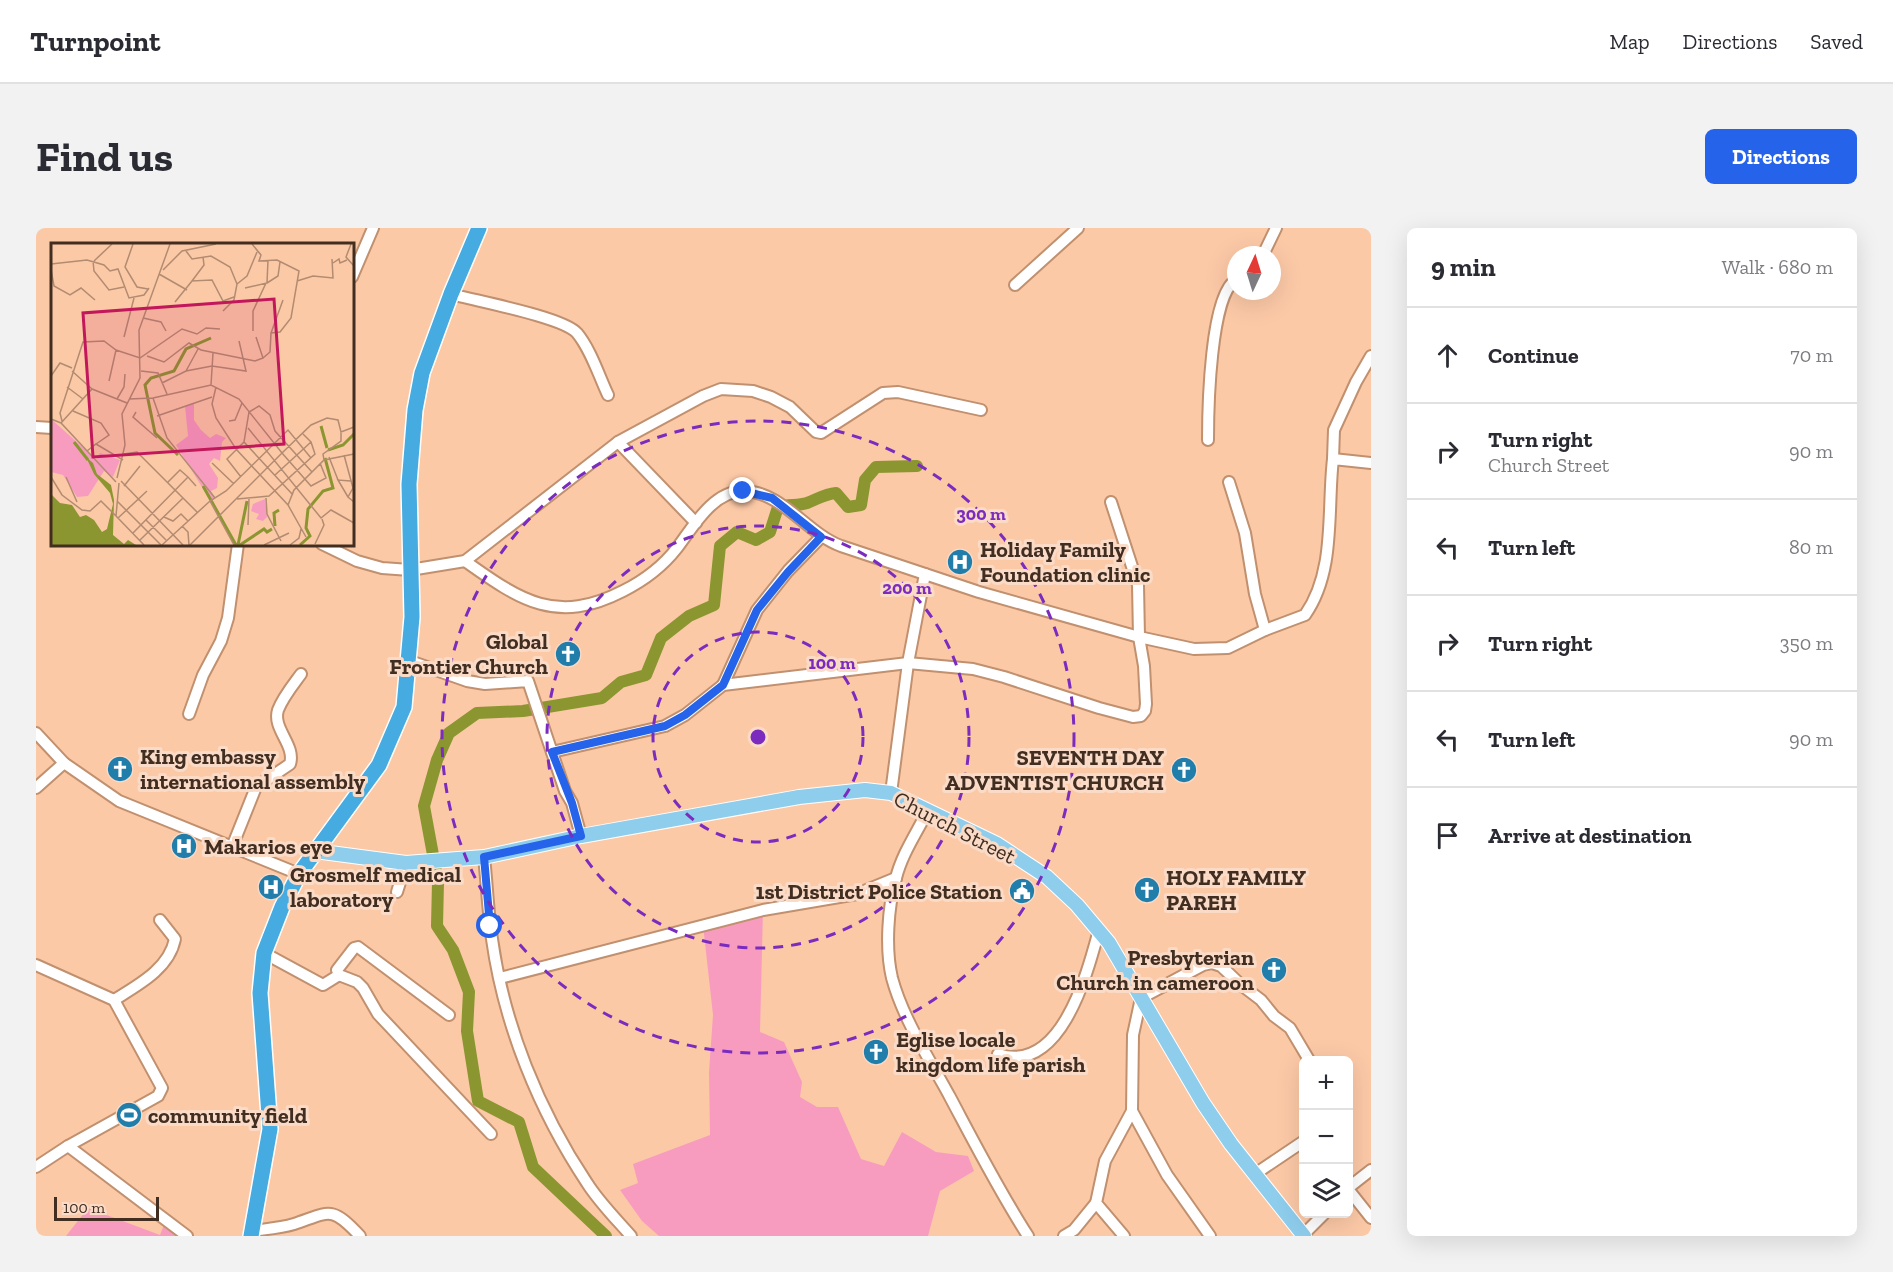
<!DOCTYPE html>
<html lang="en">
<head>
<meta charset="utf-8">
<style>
	:root { --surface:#fff; --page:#f2f2f3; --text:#2b2b33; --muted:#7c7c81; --line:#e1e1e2; --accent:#2563eb }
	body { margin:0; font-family:"Zilla Slab",serif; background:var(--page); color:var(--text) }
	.controls { position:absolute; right:18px; bottom:18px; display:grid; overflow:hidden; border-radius:9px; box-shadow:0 6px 24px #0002 }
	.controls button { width:54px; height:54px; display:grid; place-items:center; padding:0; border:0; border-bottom:2px solid var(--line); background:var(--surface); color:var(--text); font:30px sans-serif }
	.compass { position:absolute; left:1191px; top:18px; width:54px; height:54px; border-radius:50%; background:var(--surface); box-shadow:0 6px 24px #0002; rotate:4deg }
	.scale { position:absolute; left:18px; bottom:15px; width:105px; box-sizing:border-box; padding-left:6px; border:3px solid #422e21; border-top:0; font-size:16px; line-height:21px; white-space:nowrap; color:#422e21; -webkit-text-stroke:4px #fadbc7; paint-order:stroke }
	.stop { position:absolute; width:18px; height:18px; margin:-14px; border:4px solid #2563eb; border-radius:50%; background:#fff }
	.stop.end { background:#2563eb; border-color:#fff; box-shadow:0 2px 6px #0008 }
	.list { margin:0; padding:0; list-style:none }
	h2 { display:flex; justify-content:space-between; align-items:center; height:78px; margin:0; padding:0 24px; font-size:26px }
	h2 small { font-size:20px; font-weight:400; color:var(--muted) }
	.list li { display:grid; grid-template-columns:39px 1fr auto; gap:18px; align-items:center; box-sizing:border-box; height:96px; padding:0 24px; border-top:2px solid var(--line) }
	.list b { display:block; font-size:22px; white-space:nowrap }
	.list p { margin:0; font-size:20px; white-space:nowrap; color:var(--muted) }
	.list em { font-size:20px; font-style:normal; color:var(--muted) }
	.icon { flex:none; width:33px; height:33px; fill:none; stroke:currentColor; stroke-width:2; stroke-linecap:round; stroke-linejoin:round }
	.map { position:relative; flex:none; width:1335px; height:1008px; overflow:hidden; border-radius:9px }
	header { display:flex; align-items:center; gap:36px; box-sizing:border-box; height:84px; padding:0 30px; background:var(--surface); border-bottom:2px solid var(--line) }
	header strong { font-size:28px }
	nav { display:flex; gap:33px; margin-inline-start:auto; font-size:21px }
	.intro { display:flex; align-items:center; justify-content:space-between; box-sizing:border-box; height:144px; padding:0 36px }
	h1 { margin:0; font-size:42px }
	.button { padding:15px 27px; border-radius:9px; background:var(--accent); color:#fff; font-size:21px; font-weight:700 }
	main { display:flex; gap:36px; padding:0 36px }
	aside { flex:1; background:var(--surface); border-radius:9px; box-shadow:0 6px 24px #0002 }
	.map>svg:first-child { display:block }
</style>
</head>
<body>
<header>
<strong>Turnpoint</strong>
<nav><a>Map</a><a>Directions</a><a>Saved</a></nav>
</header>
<div class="intro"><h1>Find us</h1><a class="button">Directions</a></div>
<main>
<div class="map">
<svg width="1335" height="1008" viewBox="0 0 1335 1008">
	<rect width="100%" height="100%" fill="#fcc9a7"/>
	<g fill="#f79cbf">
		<path d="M727,682l-3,122 24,10 18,40 -2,15 17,10h21l23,52 23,7 18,-34 34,20 32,4 6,15 -34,20 -12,45h-269l-17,-15 -22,-31 18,-7 -5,-19 77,-29 -1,-63 4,-57 -10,-90z"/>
		<path d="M52,980l72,27 5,-13 17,14h-116z"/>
	</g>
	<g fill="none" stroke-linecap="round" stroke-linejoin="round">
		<path stroke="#8b9630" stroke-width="12" d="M570,1008l-73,-69 -14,-45 -41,-21 -11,-70 2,-39 -16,-42 -16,-24 1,-44 -14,-76 13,-46 12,-27 28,-20 46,-2 79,-13 19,-16 25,-7 15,-37 28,-22 25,-11 6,-59 17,-14 19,8 14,-8 8,-25c10,-3 20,-1 29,-4 11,-4 17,-9 29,-10l12,14 13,-2 4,-25 11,-13 41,-1"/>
		<g stroke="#c0906f" stroke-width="14">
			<g id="minor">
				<path d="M1227,27l13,-27"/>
				<path d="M316,49l21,-49"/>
				<path d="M979,57l63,-57"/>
				<path d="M415,66c25,7 112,23 126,39 14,17 22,43 31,62"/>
				<path d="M0,199l16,1"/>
				<path d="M1172,212c0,-30 2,-146 28,-160"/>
				<path d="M582,214l78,81"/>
				<path d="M1297,231l1,-29 22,-48 15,-26"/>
				<path d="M286,316l35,17 25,7 28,2 55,-9 153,-119 85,-46 18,-7 32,2 18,6 19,10 26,25 5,1 62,-40 15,-1 83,18"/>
				<path d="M429,333c56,40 92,64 158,30 20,-10 40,-25 54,-43 16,-21 36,-57 66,-57 39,0 63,42 98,55l138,46 160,45 55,12 34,-1 37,-18 -10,-36 -10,-61 -16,-51"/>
				<path d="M1229,402l40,-15c31,-44 22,-105 28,-156l38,4"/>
				<path d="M374,433l57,20 18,3 43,-3 37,110 7,12 9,33"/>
				<path d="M687,457l34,-75 31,-39 33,-34"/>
				<path d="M153,486l14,-39 18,-34 7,-23 10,-74"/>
				<path d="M0,505l28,30"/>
				<path d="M516,524l113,-26 20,-11 38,-30 185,-22 65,6 31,8 95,31 34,9 8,-1 4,-5 1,-7 -2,-38 -5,-29 -1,-52 -27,-83"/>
				<path d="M0,560l28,-25 55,38 180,73"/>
				<path d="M855,565l17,-130 17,-89"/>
				<path d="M891,584c-11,22 -25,42 -31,66 -8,29 -11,70 -4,100 11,41 38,82 58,119 25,47 49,94 78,139"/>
				<path d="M196,619l24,-60 34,-23c6,-19 -18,-35 -12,-54 5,-13 15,-25 23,-36"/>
				<path d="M448,629c3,27 4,55 8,82 12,86 47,172 95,244 12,19 29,36 44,53"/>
				<path d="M361,664l9,-29"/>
				<path d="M228,725l59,32 16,-10"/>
				<path d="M0,737l78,35 48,88 -4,8 -90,50"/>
				<path d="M464,750l263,-68 94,-16 39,-16"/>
				<path d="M78,772c24,-15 55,-31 61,-61l-15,-19"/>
				<path d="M413,787l-91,-68 -4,1 -17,22 2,5 18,7 6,6 15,26 113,120"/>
				<path d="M962,826c63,21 89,-80 101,-124"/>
				<path d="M1096,883l35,64 43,61"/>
				<path d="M0,939l32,-21 119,90"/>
				<path d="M1219,946l49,-33"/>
				<path d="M1312,960l23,-18"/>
				<path d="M1312,961l23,29"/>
				<path d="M216,1003c14,-2 29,-3 42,-7 36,-12 37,-19 66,12"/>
				<path d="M1028,1008l10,-6 22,-27"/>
				<path d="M1088,1008l-28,-33 9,-42 27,-50 1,-76 8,-37 62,-33 9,-2 9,3 19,18 21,16 13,16 16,12 19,32"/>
				<path d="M1266,1008l22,-22"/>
			</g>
		</g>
		<g stroke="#fff" stroke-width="16">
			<path id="major" d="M279,623l91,12 78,-6 97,-21 218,-39 66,-7 26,3 106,51 50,33 30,28 32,38 94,160 28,41 73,92"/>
		</g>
		<g stroke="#fff" stroke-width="18">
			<path id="highway" d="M215,1008l19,-107 -10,-136 4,-40 18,-46 17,-33 80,-109 25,-58 8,-90 -3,-133 6,-74 7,-37 29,-79 28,-66"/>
		</g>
		<use href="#minor" stroke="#fff" stroke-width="10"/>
		<use href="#major" stroke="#8fcded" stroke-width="14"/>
		<use href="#highway" stroke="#45abe1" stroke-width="15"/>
	</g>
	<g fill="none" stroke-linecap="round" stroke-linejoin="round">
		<path stroke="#2563eb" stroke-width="8" d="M454,698l-6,-69 97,-21 -9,-33 -20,-51 113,-26 20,-11 38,-30 34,-75 31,-38 33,-35 -49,-39 -29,-7"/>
	</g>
	<g fill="none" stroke="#7b2cbf" stroke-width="3" stroke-dasharray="10 8">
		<circle cx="722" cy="509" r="105"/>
		<circle cx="722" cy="509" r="211"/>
		<circle cx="722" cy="509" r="316"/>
	</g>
	<defs>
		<g id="hospital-disc" transform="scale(1.35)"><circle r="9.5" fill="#217eab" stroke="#fadbc7"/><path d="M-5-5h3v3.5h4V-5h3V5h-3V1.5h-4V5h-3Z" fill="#fff"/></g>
		<g id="church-disc" transform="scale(1.35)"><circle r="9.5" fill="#217eab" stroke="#fadbc7"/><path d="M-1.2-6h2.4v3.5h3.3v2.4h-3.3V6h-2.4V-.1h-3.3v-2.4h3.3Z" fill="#fff"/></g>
		<g id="civic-disc" transform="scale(1.35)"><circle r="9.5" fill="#217eab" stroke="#fadbc7"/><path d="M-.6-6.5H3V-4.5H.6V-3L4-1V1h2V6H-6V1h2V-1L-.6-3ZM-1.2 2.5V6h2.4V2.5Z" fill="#fff"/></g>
		<g id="stadium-disc" transform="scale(1.35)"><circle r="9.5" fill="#217eab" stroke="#fadbc7"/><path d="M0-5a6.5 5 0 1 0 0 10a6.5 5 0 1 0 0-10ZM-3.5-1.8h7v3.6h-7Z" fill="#fff"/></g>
	</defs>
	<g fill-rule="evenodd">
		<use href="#hospital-disc" x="924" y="334"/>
		<use href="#church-disc" x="532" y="426"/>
		<use href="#church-disc" x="84" y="541"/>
		<use href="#church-disc" x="1148" y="542"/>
		<use href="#hospital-disc" x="148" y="618"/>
		<use href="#hospital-disc" x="235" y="659"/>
		<use href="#church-disc" x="1111" y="662"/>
		<use href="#civic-disc" x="986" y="663"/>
		<use href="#church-disc" x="1238" y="742"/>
		<use href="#church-disc" x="840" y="824"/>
		<use href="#stadium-disc" x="93" y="887"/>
	</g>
	<g text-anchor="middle" stroke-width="6" stroke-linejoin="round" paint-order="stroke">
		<g font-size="22" font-weight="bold" fill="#422e21" stroke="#fadbc7" text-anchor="start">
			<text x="944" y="329">Holiday Family<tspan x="944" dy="25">Foundation clinic</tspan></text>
			<text x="512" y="421" text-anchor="end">Global<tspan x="512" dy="25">Frontier Church</tspan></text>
			<text x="104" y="536">King embassy<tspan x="104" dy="25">international assembly</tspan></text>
			<text x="1128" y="537" text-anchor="end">SEVENTH DAY<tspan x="1128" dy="25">ADVENTIST CHURCH</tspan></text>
			<text x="168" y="626">Makarios eye</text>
			<text x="254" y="654">Grosmelf medical<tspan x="254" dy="25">laboratory</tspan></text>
			<text x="1130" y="657">HOLY FAMILY<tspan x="1130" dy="25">PAREH</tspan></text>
			<text x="966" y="671" text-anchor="end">1st District Police Station</text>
			<text x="1218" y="737" text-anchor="end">Presbyterian<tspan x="1218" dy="25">Church in cameroon</tspan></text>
			<text x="860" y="819">Eglise locale<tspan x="860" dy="25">kingdom life parish</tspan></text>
			<text x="112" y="895">community field</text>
		</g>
		<g font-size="22" fill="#422e21" stroke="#fadbc7">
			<text transform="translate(919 599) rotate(27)" y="8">Church Street</text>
		</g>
	</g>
	<g transform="translate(15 15)">
		<rect width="303" height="303" fill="#fcc9a7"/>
		<path d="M143,160v17l7,10 9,8 6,-4 10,4 -4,4 -2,19 -6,-3 -5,6 9,14 -1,10 -6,3 4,7 -5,2 -34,-55 12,-9 -3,-30zM0,176l45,40 4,-6 20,7 -7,17 -9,-6 -16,25 -11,1 -14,-22 -12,-3zM214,256l2,18 -4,4 -7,-2 3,-5 -8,-3 2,-7z" fill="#f79cbf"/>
		<path d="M35,214l7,6 4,11 14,11 3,15 -1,35 11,9 4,-4 8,5h-85v-51l9,9 12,2 8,12 6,-2 8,5 8,12 5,-3 6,-25 -3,-11 -16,-19z" fill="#8b9630"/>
		<path fill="none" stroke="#8b9630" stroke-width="3" d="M270,183l6,22M23,199l14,18M277,207l15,-5 11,-11M127,212l-23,-22 -10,-48 6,-7 23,-7 12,-22 25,-11M152,243l33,59M224,283l-1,-13 5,-3M187,302l9,-44M189,302l24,-16 3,3 5,-3M249,302l10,-9 -4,-8 2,-19 15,-18 10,-3 -8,-30"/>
		<path fill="none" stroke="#b28b71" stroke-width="1.5" d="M82,1l-8,23 12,20 11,2M201,1l9,11 -2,6 18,-1 22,11 -8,47 -11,14 -9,1 -1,19 -7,6M300,1l-5,13 8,9M135,8l6,8 19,-3 19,11 7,17 -3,16 -11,11M152,14l1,8 -12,16 20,-1 11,21 11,-4M42,18l1,10 15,19 15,-3M43,18l18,-17M282,20l6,-4 1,4 7,-3M0,21l36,-4 17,5 6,6 8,-2 11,29 15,-3 5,-7M0,27l3,16 16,9 11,-7 14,12M112,27l19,-19 34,-7M108,31l28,16M246,38l16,-5 20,2 -1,-19M216,40l11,-7 2,-14M186,41l10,-8 10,-24M194,45l22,-5 1,-23M124,59l17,-21M92,75l18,4 5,9M202,88v-20l13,-28M220,90l12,-33M73,94l10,-39M96,113l17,6 25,-19 12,7 54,11 8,-3 -7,-21M21,128l20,18M90,128l17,2 9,21M135,128l12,-22M0,133l9,-13 12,5M58,138l7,-31M111,140l24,-12 26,-5 34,5 -7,-30M160,142l2,-32M16,144l16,12M165,144l-4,17 4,14 20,31 52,56 18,32M102,155l14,40 48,60M66,156l7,-12 1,-13M78,156l24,-1 58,-13 28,14 43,54 -92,92M22,168l28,12 8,12 -13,9M85,169l-3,5 24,21M106,173l55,-19M0,176l10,4 55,59M11,178l-2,-8 23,-71 21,-1 12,9 24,8 42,-29 15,5 9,-6 14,1M178,178l6,-1 7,-17M10,180l31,-34 35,14M197,185l73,90 10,-8 23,13M36,208l9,-7 27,16M73,211l13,-2 60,60M293,212l9,33 -5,9 6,5M278,214l9,23M273,217l-1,-6 18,-13v-9M161,220l22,21M269,220l6,15 -15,8 -29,-33 29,-28 16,-7 11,2 3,12 13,-5M224,232l36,-33 -8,-8M0,234l11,18 20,15 8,1 11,-10 15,15M15,234l11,25M190,234l-14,-18 17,-17M66,235l8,-33 -3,-31 18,-36 -1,-48 31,-86M70,238l62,64M68,240l-3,33 28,29M116,240l13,-13 8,7M73,243l16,-20M242,252l-49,-53 5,-30 10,-6 11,9 5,16 37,41M297,254l-10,-17 13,1M215,255l1,16 14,27M186,256l32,-3 46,-42 -4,-12M66,258l44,44M159,258l24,44M237,262l6,-15 30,-30 30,-6M113,274l9,4 8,-7 7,7M67,275l29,-27M95,277l20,20M197,282l1,-26M131,283l6,6 1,13M82,290l55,-56 8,9M89,297l43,-42M264,301l9,-19 -2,-6M111,302l48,-44 16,-10 62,-61 23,28M213,302l25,-12M239,302l9,-7 2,-9"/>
		<path fill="#c2185b" fill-opacity="0.15" stroke="#c2185b" stroke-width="3" d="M223,56l10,145 -191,13 -10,-144z"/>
		<rect width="303" height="303" fill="none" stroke="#422e21" stroke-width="3"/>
	</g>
	<circle cx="722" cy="509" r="9" fill="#7b2cbf" stroke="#fadbc7" stroke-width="3"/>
	<g font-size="18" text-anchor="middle" font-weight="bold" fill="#7b2cbf" stroke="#fadbc7" stroke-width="6" stroke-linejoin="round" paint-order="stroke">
		<text x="945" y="292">300 m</text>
		<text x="871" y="366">200 m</text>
		<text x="796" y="441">100 m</text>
	</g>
</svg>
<div class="controls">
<button>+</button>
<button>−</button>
<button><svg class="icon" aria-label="layers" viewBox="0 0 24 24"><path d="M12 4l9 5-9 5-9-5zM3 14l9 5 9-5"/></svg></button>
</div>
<svg class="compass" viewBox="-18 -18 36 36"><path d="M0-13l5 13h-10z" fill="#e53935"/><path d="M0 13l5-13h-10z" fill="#7c7c81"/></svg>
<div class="scale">100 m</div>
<div class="stop" style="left:454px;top:698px"></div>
<div class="stop end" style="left:707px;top:263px"></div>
</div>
<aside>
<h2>9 min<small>Walk · 680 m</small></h2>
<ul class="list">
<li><svg class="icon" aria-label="ahead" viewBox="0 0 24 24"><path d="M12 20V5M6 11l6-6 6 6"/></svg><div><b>Continue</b></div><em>70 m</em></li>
<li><svg class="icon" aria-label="right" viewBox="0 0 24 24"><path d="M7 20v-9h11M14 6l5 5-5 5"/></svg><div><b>Turn right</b><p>Church Street</p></div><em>90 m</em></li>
<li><svg class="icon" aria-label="left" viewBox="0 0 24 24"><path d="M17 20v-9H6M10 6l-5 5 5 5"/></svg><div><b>Turn left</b></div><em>80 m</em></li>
<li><svg class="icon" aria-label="right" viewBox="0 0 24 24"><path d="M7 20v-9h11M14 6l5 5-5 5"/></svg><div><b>Turn right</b></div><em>350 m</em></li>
<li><svg class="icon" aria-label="left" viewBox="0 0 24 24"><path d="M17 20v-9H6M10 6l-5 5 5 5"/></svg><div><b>Turn left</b></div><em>90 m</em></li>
<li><svg class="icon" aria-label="arrive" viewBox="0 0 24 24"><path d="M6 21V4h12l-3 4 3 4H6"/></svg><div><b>Arrive at destination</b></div></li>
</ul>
</aside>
</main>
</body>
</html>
